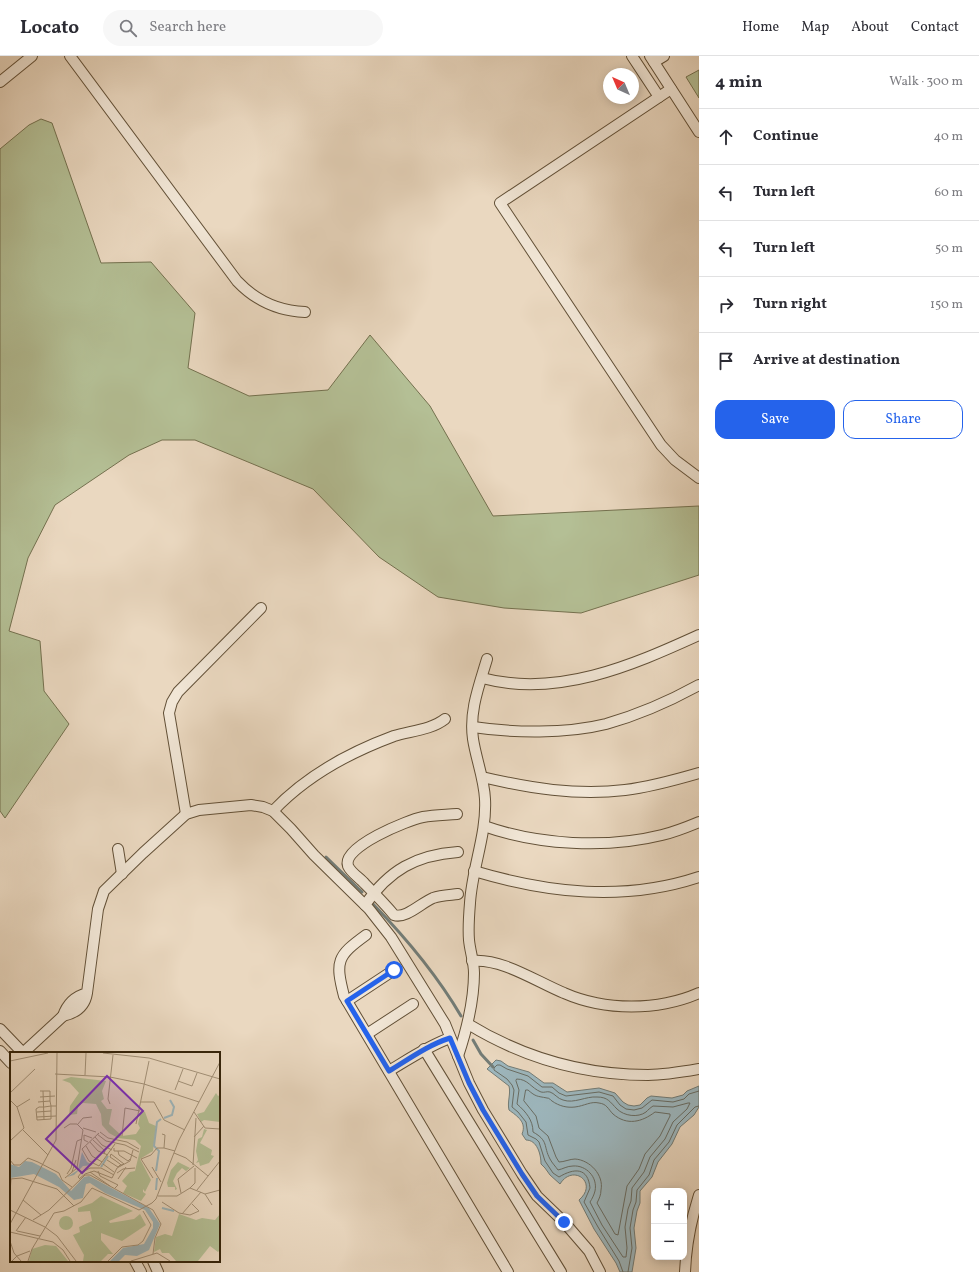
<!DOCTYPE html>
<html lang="en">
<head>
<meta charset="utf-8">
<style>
	:root { --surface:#fff; --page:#f7f7f7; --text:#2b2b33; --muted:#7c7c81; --line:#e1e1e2; --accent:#2563eb }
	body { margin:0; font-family:Vollkorn,serif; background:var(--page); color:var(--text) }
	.controls { position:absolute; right:12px; bottom:12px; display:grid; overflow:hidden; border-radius:8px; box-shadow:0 2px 10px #0003 }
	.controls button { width:36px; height:36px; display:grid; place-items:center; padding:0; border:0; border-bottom:1px solid var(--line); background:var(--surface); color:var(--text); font:20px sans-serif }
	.compass { position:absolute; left:603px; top:12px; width:36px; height:36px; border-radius:50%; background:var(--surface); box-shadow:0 2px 10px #0003; rotate:316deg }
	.stop { position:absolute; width:12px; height:12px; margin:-9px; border:3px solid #2563eb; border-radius:50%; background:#fff }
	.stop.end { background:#2563eb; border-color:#fff; box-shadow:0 1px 4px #0008 }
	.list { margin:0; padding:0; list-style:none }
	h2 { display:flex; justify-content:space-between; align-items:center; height:52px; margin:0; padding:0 16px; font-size:17px }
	h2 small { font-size:13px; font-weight:400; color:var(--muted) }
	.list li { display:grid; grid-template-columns:26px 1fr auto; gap:12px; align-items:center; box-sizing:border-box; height:56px; padding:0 16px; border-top:1px solid var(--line) }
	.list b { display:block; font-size:15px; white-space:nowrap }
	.list em { font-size:13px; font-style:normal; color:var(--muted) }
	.actions { display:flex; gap:8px; padding:12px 16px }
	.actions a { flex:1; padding:9px 0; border:1px solid var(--accent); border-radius:12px; text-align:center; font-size:14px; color:var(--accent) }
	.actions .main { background:var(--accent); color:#fff }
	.icon { flex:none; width:22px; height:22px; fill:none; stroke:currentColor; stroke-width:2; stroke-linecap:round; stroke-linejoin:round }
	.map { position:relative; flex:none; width:699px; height:1216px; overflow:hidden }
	header { display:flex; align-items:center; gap:24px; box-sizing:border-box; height:56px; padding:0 20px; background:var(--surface); border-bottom:1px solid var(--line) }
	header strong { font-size:19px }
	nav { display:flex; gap:22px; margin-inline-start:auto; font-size:14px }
	.search { width:280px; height:36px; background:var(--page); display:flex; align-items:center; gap:10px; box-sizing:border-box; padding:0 14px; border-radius:22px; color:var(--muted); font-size:15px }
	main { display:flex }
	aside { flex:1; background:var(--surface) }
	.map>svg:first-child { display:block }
</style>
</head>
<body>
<header>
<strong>Locato</strong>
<div class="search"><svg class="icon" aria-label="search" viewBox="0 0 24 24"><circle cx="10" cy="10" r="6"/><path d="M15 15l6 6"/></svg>Search here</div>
<nav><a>Home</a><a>Map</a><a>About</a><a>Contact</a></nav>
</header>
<main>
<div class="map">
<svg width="699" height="1216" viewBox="0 0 699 1216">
	<rect width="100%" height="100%" fill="#ead8c0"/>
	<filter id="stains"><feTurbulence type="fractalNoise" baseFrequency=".005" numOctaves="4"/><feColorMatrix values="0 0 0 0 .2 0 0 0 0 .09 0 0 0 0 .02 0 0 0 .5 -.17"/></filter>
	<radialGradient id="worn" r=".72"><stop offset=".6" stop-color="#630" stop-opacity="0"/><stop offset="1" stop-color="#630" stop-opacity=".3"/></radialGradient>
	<g fill="#b4bf95" stroke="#74714f">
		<path d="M699,14v28l-13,-21z"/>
		<path d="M41,63l11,4 49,140 50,-1 44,51 -7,55 61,28 79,-6 42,-55 60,71 63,110 206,-10v69l-118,38 -77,-5 -66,-11 -59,-40 -66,-68 -118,-49h-33l-33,15 -74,50 -27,53 -19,73 31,10 4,50 25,33 -64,94 -5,-7v-662l29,-24z"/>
	</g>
	<path fill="#9db7be" stroke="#737c76" d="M496,1004l5,1 7,5 21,6 15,11h9l14,9 32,-4 16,5 8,9 5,3 6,1 6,-1 7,-7 4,-2 21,2 11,-3 4,-4 12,-5v21l-5,8 -14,12 -8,17 -14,18 -6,15 -12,14v12l-3,8 -3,17 2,20 -4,24h-12l-4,-9 -22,-34 -15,-29c20,-17 -6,-37 -19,-16l-10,-9 -5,-7 -4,-4c0,-10 -4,-24 -15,-24l-4,-6c5,-12 -5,-18 -13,-24 -2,-8 2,-16 0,-24l-22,-17z"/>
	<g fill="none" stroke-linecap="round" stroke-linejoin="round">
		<g stroke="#696d64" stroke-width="1">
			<path d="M517,1023c11,0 14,9 24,13 3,1 6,-1 9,0 4,1 8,7 13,8 11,4 23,-4 34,-3 11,0 13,5 20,12 7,7 21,9 29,3 2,-2 4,-4 7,-6l20,1 15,-4h2l-3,6 -14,13 -8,17 -15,18 -6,15 -12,16 -1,13 -3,8 -3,18 2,21 -1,9h-3l-21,-32 -12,-23c2,-3 4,-7 5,-11 3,-14 -9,-26 -22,-25 -6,0 -10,3 -15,4 -2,-3 -6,-7 -8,-11 -7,-13 -1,-18 -17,-27 0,-12 -7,-20 -16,-28l2,-14 -3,-9z"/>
			<path d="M526,1034h2c8,7 9,6 19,8 3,0 3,2 5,3 7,5 15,7 23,6 9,-1 16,-6 24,-4 8,1 9,6 14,11 14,12 29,8 42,-2l15,2v2l-10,20 -15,18 -6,15 -12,17 -9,49 -3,-1 -18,-31c2,-4 4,-8 4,-13 3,-15 -11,-30 -26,-31 -5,0 -11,3 -16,3l-3,-5 -8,-21 -9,-8 -3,-12 -12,-15z"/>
			<path d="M623,1216l-4,-11 -21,-34 -14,-25 6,-14c-2,-21 -16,-20 -31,-11l-6,-4 -8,-12 -6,-19 -3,-3 -8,-4 -2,-13 -8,-10 -6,-5 2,-17 -2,-5 -5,-6 -13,-9v-2l3,-3h3l7,4 21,7 14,11h10l7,6 7,3 33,-4 14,4 7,9 6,4 8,1 8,-2 10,-8 21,2 11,-3 5,-5 10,-3"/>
			<path d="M628,1216l4,-24 -2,-20 3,-18 3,-8 1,-12 12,-15 5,-15 15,-18 8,-17 18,-18 4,-1"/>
		</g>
		<g stroke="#737c76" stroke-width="3">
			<path d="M326,801l36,35"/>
			<path d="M373,848c33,34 64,71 88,112"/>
			<path d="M473,984l8,14 12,13"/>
		</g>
		<g stroke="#625037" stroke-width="12">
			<g id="minor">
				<path d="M70,0l167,225c18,19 42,30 68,31"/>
				<path d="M632,0l27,41"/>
				<path d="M650,0l49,76"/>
				<path d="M654,6l10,-6"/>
				<path d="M0,26l32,-26"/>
				<path d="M671,33l-171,114 161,242 14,15 24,18"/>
				<path d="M482,622c75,20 149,-12 217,-43"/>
				<path d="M473,671c40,6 93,7 133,-3 32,-9 64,-23 93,-39"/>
				<path d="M482,721c47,11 94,19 143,13 25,-3 50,-10 74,-17"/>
				<path d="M273,755c33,-35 75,-58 121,-75 16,-5 37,-6 51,-17"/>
				<path d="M186,758l-17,-101 3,-11 6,-10 83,-84"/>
				<path d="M457,758c-12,1 -23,1 -34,3 -15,3 -82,30 -75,49 3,7 12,12 17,18 10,10 20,20 29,31 12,4 27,-12 39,-17 8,-3 17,-3 25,-4"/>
				<path d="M484,770c54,19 122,23 178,9 12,-3 25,-8 37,-13"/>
				<path d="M118,793l4,25"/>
				<path d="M474,815c74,22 150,31 225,6"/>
				<path d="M365,849c24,-35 51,-50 93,-53"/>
				<path d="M366,879c-29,21 -31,26 -22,61l164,276"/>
				<path d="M472,905c30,-3 65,21 92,32 41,18 94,18 135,0"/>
				<path d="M87,937c-11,3 -20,11 -24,23 13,-3 22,-10 24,-23l11,-84 6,-18 39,-38 43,-39 13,-4 52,-5 12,2 10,4 18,18 23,26 55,54 22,28 54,87 24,59 14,27 39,64 15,22 27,26 25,29 11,21"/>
				<path d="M347,945l47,-31"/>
				<path d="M468,968c54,33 116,51 180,51 17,0 34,-3 51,-6"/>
				<path d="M0,973l23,24"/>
				<path d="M367,978l46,-30"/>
				<path d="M424,993l137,223"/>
				<path d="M0,995l11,12"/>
				<path d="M23,997l40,-37"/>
				<path d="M458,1000c9,-27 16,-54 16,-83 0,-11 -4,-22 -5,-33 -1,-12 0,-25 1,-37 2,-35 17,-69 15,-104 -1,-21 -9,-40 -12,-60 -4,-28 6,-53 14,-80"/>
				<path d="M389,1015c20,-12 39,-25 61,-33"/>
				<path d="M135,1205l6,11"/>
				<path d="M153,1205l5,11"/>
				<path d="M685,1216c1,-27 6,-52 14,-77"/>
			</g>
		</g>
		<use href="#minor" stroke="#f1e6d6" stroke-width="10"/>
	</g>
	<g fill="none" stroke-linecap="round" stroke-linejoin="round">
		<path stroke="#2563eb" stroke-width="5" d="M394,914l-47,31 42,70c20,-12 39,-26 61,-33l19,45 14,27 39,64 15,22 27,26"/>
	</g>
	<g transform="translate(10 996)">
		<rect width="210" height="210" fill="#ead8c0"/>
		<path d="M61,25l35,4 -4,10 2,8 -3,2 6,8h5l-3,15 13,12 14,-2 4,-6 -2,-4 3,-13 4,1 4,11 7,3 -3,25 -13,8 11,21 -6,12 -2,-3v3l3,2 -5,7 -18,-8 4,-7 -5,-5 8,-9 5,-1 6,-25 -6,-6 -17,-2 -9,-5 -7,-8 -1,-11 -5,-10 -13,-1 -5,3 -1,8 -8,1 1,-9 9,-13 -9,-10 -8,-3zM206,41l2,3 2,-1v27l-16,-2 -3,2 -4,-8 7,-2zM194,77l3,1 -7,13 12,7 -1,5 3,1 -5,7 -9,3 -1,-4 -3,1 2,-3 -2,-9 2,-12 4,-2zM168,110l12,6 -4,3 -4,-3 -5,5 -4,8 4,8 -2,1v-3h-7l-1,-4 4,-13zM91,144l32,15 -24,10 1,2 24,-4 6,-5 6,11 -24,16 -21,-8v7l12,14h-5l-7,7h-18l1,-6 -11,-20 7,-3 -1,-5 13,-6 -2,-10 -12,1v-4l14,-5zM169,162l17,6 6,-2 13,2 5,-6v36l-2,2 -8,-6 -12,15h-22l-7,-8h-7l-2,-4 -6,3 2,-15 9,-3 7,2zM49 171a7 7 0 1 1 14 0a7 7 0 1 1-14 0ZM35,193l11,1 12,15h-39l3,-12z" fill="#b4bf95"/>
		<path d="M72,100l5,10 6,3 -10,1 -9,9 -7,2 11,-7zM15,109l7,1 24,12 15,17 13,-14 5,-1 60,32 11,16 -11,26 -12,6 -12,-1 -6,6h-9l13,-13 21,-4 9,-16v-6l-8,-12 -40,-17 -15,-10 -4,1 -3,14 -9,2 -15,-13 -25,-13 -24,4v-14l9,3z" fill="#9db7be"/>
		<path fill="none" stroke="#9db7be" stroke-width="2" d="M154,66l8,-3 2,-8 -4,-7M91,115l7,-11M146,119l3,-20 -5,-5 3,-24 4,-3M146,138l1,-12M152,156l12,3"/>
		<path fill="none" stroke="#a29077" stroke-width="1" d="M93,1l46,5 71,21M0,9l38,-8M45,22l55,3 34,7 55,18M75,23l1,-22M168,29l14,5 5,-13M165,38l8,-21M30,39h10v10l1,5v13l-14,1 -1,-11 3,-2h5l7,-1h5M33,39l1,29M0,41l25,-24M30,45l15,-1M0,48l7,7 7,21 -14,13M28,50l12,-1M131,50h13l10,18 21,10M100,52l-2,-5 5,-44M7,55l13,-8M27,60l14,-1M184,60l11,16 15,1M27,65l19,-1M68,72l5,-6 9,-1M126,72l13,-63M54,76l6,-4h7l6,6 -6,38 -12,10M73,76l13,4M0,78v18M13,78l25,25M90,80l8,6 19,4 12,7M87,82l9,7 19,4 14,7M152,82l3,1 -1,13 11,3M112,84l3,-28 15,3M85,85l7,8 10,5M184,85l10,-11M83,88l12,11 -1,3M78,90l-4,-2v-5l8,3M80,90l8,9 10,4M76,94l6,10 10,6M104,96v3h10l13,7M72,97l7,12 10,5 16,-22M72,97l17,-16M108,99l1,4 9,6 2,-2M164,101l12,5 22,18M0,108l4,5h6l8,-7 10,4 21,11 3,7 10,7M97,108l11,7 2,-2h1l3,-1 -13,-10 -1,3 6,4 4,3 1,1v1M93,112l11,8M183,113l3,-47M142,115l9,15M88,119l2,5 18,9 -3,3M62,120l4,-12M80,120l20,14M107,121l6,-4 12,-1M57,122l4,-6 6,-27 5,-2M143,126l-12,-19 10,-4 6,-7h7M0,127l12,-1 35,11 17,17M69,127l6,-5 9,-3 18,7 5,-10 13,-7 3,-11M70,127l-2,-2 3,-4 9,-5h11l13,7M108,127l8,-12M180,136l5,-5v-15M187,138l23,-29M0,141l1,-14M171,141l-3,-14 16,-13M195,142l15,-4M148,144h19l13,-8 15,6 7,11M13,148l18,15M152,150l17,11 11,2 9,-4 -7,-7M0,158l35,17 12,9 19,25M172,162l19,-22M23,168l16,-10 36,-35h5l63,35 8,14 -6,14 -2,16M0,172l46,-84 1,-87M6,179l10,-14M7,179l23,5M0,180l43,10 10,8 7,11M29,186l15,-25 10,-2 17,-9 11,-14 47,22 13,-7 4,-4 23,-59 41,-78M0,189l4,12 7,8M2,209l5,-5 13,-5M18,209l4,-12 6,-10M98,209l14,-14 16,-2 5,-4 8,-16 -8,-14M121,209l26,-8 13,8"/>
		<path fill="#7b2cbf" fill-opacity="0.15" stroke="#7b2cbf" stroke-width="2" d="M97,24l36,35 -61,62 -36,-34z"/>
		<rect width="210" height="210" fill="none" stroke="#352309" stroke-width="2"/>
	</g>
	<rect width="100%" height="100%" filter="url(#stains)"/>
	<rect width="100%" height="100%" fill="url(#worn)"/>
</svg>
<div class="controls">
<button>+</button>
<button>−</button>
</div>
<svg class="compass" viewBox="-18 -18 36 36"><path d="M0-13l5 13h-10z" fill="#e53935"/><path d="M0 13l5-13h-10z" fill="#7c7c81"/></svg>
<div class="stop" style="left:394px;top:914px"></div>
<div class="stop end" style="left:564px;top:1166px"></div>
</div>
<aside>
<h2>4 min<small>Walk · 300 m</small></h2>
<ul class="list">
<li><svg class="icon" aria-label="ahead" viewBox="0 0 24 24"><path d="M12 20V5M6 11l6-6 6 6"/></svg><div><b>Continue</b></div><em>40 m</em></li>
<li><svg class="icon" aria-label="left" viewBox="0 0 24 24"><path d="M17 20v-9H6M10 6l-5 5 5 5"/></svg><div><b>Turn left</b></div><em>60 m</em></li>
<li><svg class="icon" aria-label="left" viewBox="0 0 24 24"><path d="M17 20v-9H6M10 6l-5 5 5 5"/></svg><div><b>Turn left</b></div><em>50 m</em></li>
<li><svg class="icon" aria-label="right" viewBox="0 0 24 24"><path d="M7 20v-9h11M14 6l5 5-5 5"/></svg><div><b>Turn right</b></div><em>150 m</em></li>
<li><svg class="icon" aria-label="arrive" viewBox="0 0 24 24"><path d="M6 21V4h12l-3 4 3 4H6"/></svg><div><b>Arrive at destination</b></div></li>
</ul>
<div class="actions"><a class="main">Save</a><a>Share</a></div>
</aside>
</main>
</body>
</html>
